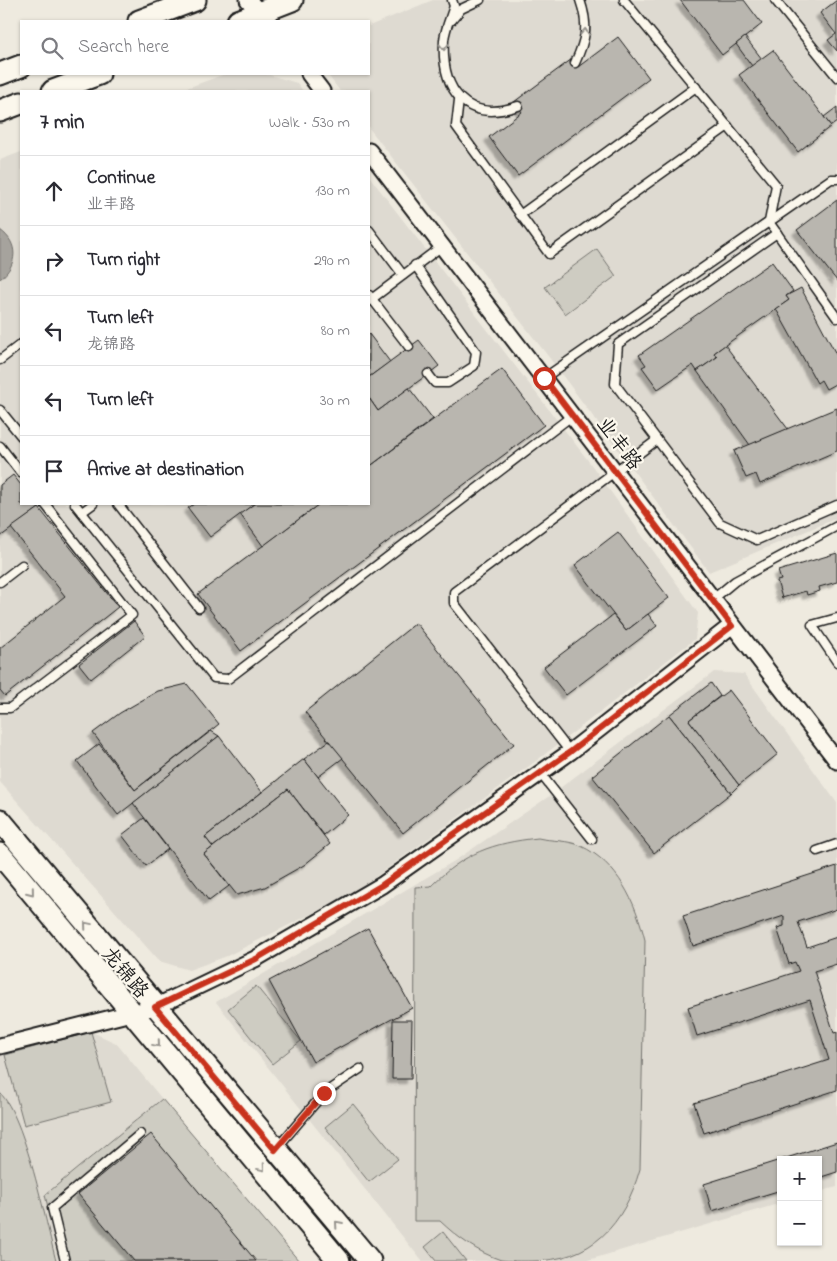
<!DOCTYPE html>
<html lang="en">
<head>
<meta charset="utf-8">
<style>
	:root { --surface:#fff; --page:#f2f2f3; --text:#2b2b33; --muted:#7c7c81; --line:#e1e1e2 }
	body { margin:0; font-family:"Indie Flower","LXGW WenKai TC",sans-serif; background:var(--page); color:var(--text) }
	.controls { position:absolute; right:15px; bottom:15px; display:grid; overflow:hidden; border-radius:0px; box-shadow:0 1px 4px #0004 }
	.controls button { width:45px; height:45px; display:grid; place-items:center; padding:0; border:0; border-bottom:1px solid var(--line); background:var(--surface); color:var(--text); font:25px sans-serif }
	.stop { position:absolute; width:15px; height:15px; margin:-11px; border:4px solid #c8321e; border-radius:50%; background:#fff }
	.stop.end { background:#c8321e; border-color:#fff; box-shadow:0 1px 5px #0008 }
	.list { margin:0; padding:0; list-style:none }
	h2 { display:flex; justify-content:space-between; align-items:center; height:65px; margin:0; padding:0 20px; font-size:21px }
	h2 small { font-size:16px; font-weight:400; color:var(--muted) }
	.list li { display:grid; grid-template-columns:32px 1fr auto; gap:15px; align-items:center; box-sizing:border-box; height:70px; padding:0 20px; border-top:1px solid var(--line) }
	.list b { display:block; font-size:19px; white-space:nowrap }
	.list p { margin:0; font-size:16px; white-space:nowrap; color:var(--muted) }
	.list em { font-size:16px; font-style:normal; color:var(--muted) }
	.icon { flex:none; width:28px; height:28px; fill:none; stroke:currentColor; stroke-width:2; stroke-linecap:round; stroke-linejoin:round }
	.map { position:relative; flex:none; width:837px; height:1261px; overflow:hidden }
	.search { position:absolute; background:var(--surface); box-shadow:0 1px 4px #0004; left:20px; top:20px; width:350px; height:55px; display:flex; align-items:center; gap:12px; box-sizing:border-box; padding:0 18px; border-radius:0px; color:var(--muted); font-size:19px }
	.panel { position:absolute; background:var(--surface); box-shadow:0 1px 4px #0004; left:20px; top:90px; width:350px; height:415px; border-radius:0px }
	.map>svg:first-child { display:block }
</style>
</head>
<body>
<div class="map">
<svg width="837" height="1261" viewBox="0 0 837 1261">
	<defs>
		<filter id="shadow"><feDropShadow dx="-4.5" dy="4.5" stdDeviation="1" flood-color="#0004"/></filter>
	</defs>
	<rect width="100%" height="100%" fill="#eeeadf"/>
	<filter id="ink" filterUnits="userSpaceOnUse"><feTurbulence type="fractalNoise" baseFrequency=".02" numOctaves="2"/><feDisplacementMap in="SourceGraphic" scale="10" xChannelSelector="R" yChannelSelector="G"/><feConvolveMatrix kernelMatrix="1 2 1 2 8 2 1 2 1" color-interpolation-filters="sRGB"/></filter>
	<g filter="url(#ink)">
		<g fill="#dedad1">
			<path d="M433,0h404v518l-128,54 -161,-216 -179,-228v-37h-29l-13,-17h42v-48z"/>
			<path d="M225,74h41l31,9 6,8h-124z"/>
			<path d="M21,152v352h348v-328l221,287 108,150 -3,26 -159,122 -183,132 -126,63 -38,14 -30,-9 -159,-179v-622z"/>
			<path d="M714,672l30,2 93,129v384l-19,5v-32h-37v43l-196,58h-163l-206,-259 240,-142 92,-63z"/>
			<path d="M90,1031l26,12 46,56 -117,96 16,66h-61v-205z"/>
		</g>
		<g fill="#ceccc2" stroke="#75746f">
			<path d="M597,249l19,27 -51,38 -20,-27z"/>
			<path d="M538,838c13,3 31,2 43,8 37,17 55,57 64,94l-5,229c-16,56 -48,92 -109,92 -9,0 -22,0 -30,-1 -24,-8 -43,-22 -61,-39h-26l1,-334 16,-1c33,-33 61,-43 107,-48z"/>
			<path d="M256,986l45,55 -29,23 -44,-55z"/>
			<path d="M91,1032l20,70 -87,23 -19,-70z"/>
			<path d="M0,1093c25,24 46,130 56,168h-56z"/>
			<path d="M162,1099l137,162h-238l-16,-66z"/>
			<path d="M353,1104l45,55 -29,23 -44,-55z"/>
			<path d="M443,1232l23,29h-30l-11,-14z"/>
		</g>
		<path fill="#a6a39d" stroke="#6f6d69" d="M0,230c19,13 18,35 0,49z"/>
		<g fill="#b9b6af" stroke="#1c1c1c" filter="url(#shadow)">
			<path d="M680,0h64l18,24 -40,31z"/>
			<path d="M837,0v51l-9,-11 8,-6 -16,-21z"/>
			<path d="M618,37l31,41 -131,98 -29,-39 33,-25 -8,-10 58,-43 6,8z"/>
			<path d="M745,37l17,22 -10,7 -16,-22z"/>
			<path d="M773,50l58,76 -33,26 -59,-77z"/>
			<path d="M837,107v15l-6,4 -7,-9z"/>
			<path d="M837,200v81l-40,-51z"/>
			<path d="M772,262l21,29 -7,5 3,4 -75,53 3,4 -20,14 -4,-6 -35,24 -16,-22 4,-2 -7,-10z"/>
			<path d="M801,288l36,68v27l-11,6 -5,-9 -4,3 -41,-74 13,-9 -3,-4z"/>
			<path d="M369,334l21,28 -21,15z"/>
			<path d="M419,340l20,26 -61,45 -9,-13v-21z"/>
			<path d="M725,345l63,84 -38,16 -53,-74 20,-14 -3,-4z"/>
			<path d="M502,369l42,56 -303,226 -43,-57 121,-90h50v-37z"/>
			<path d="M409,388l24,31 -64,48v-69l9,13z"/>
			<path d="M837,408v43l-77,33 -4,-10 -10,4 -12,-27z"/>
			<path d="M13,475l8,10v19h15l3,4 -39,29v-52z"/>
			<path d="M194,504h60l-44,33 -22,-29z"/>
			<path d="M254,504h65l-56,42 -23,-32z"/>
			<path d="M39,508l79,99 -113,89 -5,-6v-42l65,-52 -54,-68z"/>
			<path d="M618,532l51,66 -43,33 -51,-66z"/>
			<path d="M837,553v29l-18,5 1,4 -13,4 -1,-4 -24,7 -5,-17 4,-1 -3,-9z"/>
			<path d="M648,614l9,12 -91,69 -22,-28 69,-52 13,16z"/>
			<path d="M134,621l11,15 -54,43 -12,-15z"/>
			<path d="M416,623l98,121 -111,89 -98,-121z"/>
			<path d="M711,683l9,13 -31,24 50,65 -8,8 -62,-78z"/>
			<path d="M187,684l32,40 -84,66 -42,-57 27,-20 38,-22z"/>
			<path d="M729,690l49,64 -39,31 -50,-65z"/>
			<path d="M669,715l62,78 -77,60 -62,-77z"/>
			<path d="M211,731l8,5 -101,79 -41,-54 22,-17 36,46z"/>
			<path d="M219,736l43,56 -57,45 8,10 -9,7 25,32 -20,15 -76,-98z"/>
			<path d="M329,741l14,17 -25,19 -14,-18z"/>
			<path d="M304,759l44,56 -24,20 -36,-46 -75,58 -8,-10z"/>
			<path d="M288,789l42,55 -26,21 -39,22 -28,8 -33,-41z"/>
			<path d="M144,818l24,31 -22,17 -24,-31z"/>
			<path d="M837,866v43l-39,13 9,25 30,-10v27l-23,7 20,62 3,-1v58l-133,43 -10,-30 135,-43 -19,-60 -113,36 -9,-29 111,-36 -4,-9 -6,2 -12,-36 7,-2v-10l-91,30 -10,-30z"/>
			<path d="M368,928l44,80 -99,54 -44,-81z"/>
			<path d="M393,1020h19l-1,59h-19z"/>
			<path d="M151,1134l105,127h-122l-56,-67z"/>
			<path d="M837,1142v30l-19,6v-18h-37v30l-69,21 -8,-27z"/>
		</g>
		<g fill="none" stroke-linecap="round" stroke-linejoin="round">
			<g stroke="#1c1c1c" stroke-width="11">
				<g id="lane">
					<path d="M452,0l2,6c-3,10 -9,23 -10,34 -3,49 21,84 74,66"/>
					<path d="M624,0l152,185 -7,37 68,96"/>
					<path d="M775,0l62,77"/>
					<path d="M452,20l9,-11 19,-9"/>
					<path d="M575,63c11,-24 14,-37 5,-63"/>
					<path d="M459,100l-3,26 93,128 179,-128"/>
					<path d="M520,215l176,-128"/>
					<path d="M369,230l34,45"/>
					<path d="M777,233l-159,111 -3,40 105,139 37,17 80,-35"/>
					<path d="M415,265l61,87 -2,14 -26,17h-13l-7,-9"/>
					<path d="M369,295l40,52"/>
					<path d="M369,301l73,-55"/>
					<path d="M0,360l21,-16"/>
					<path d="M544,378l287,-199h6"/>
					<path d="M0,410l21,26"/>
					<path d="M0,446l21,27"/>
					<path d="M75,504l139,174 14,1 345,-264"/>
					<path d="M118,504l81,104"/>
					<path d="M82,512l11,-8"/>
					<path d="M0,582l22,-17"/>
					<path d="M712,600l23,-19 102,-55"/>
					<path d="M837,618l-25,7 25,37"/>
					<path d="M0,708h10l122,-93 -87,-111"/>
					<path d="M570,752l-116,-149v-11l203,-152"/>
					<path d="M540,773l52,66"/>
					<path d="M817,851l20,-7"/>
					<path d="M276,1149l48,-56 36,-24"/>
					<path d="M65,1261l-13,-53 88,-74"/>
				</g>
			</g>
			<g stroke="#1c1c1c" stroke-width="19">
				<g id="street">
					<path d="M248,0l20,21"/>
					<path d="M309,74l13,17"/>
					<path d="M369,151l468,610"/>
					<path d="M0,1046l155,-39 100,-48 127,-74 188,-133 161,-126"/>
				</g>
			</g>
			<g stroke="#1c1c1c" stroke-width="25">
				<g id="secondary">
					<path d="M139,21l56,-21"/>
					<path d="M238,21l54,-21"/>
					<path d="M0,74l21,-8"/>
					<path d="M53,91l46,-17"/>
					<path d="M0,111l21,-8"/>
					<path d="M0,820l370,441"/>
					<path d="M0,854l339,407"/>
				</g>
			</g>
			<use href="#lane" stroke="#fbf7ec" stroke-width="8"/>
			<use href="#street" stroke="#fbf7ec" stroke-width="15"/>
			<use href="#secondary" stroke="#fbf7ec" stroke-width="21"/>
		</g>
		<defs><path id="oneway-chevron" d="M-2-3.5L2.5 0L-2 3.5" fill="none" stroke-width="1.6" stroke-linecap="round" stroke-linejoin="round" transform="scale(1.25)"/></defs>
		<g stroke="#97948e">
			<use href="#oneway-chevron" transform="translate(585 32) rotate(-87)"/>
			<use href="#oneway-chevron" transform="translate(444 47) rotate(89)"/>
			<use href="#oneway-chevron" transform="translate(31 892) rotate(51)"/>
			<use href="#oneway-chevron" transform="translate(87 925) rotate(-130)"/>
			<use href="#oneway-chevron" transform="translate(157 1044) rotate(50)"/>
			<use href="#oneway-chevron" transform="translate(262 1168) rotate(50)"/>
			<use href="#oneway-chevron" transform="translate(338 1224) rotate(-131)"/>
		</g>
	</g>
	<g fill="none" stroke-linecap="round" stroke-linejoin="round" filter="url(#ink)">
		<path stroke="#c8321e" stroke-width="6" d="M324,1093l-49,57 -120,-143 101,-48 126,-74 188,-133 162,-126 -188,-248"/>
	</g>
	<g text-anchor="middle" stroke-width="4.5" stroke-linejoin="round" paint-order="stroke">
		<g font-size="20" fill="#1c1c1c" stroke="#fbf7ec">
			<text transform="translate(620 443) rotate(53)" y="7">业丰路</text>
			<text transform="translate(126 972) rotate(50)" y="7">龙锦路</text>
		</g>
	</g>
</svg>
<div class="controls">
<button>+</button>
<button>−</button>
</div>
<div class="stop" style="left:544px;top:378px"></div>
<div class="stop end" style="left:324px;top:1093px"></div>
<div class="search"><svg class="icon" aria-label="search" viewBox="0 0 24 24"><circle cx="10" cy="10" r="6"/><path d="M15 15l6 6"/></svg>Search here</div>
<section class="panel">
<h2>7 min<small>Walk · 530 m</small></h2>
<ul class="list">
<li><svg class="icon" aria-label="ahead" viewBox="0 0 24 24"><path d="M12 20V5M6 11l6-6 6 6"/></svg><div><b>Continue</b><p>业丰路</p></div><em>130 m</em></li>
<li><svg class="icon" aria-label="right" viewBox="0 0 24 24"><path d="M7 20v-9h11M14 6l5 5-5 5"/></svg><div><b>Turn right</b></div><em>290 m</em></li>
<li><svg class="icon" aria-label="left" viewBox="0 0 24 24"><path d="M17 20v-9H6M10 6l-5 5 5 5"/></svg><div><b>Turn left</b><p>龙锦路</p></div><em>80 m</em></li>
<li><svg class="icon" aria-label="left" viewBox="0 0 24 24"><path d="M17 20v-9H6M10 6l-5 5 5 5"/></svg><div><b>Turn left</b></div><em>30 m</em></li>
<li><svg class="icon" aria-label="arrive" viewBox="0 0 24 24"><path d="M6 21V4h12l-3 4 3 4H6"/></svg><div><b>Arrive at destination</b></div></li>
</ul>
</section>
</div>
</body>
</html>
